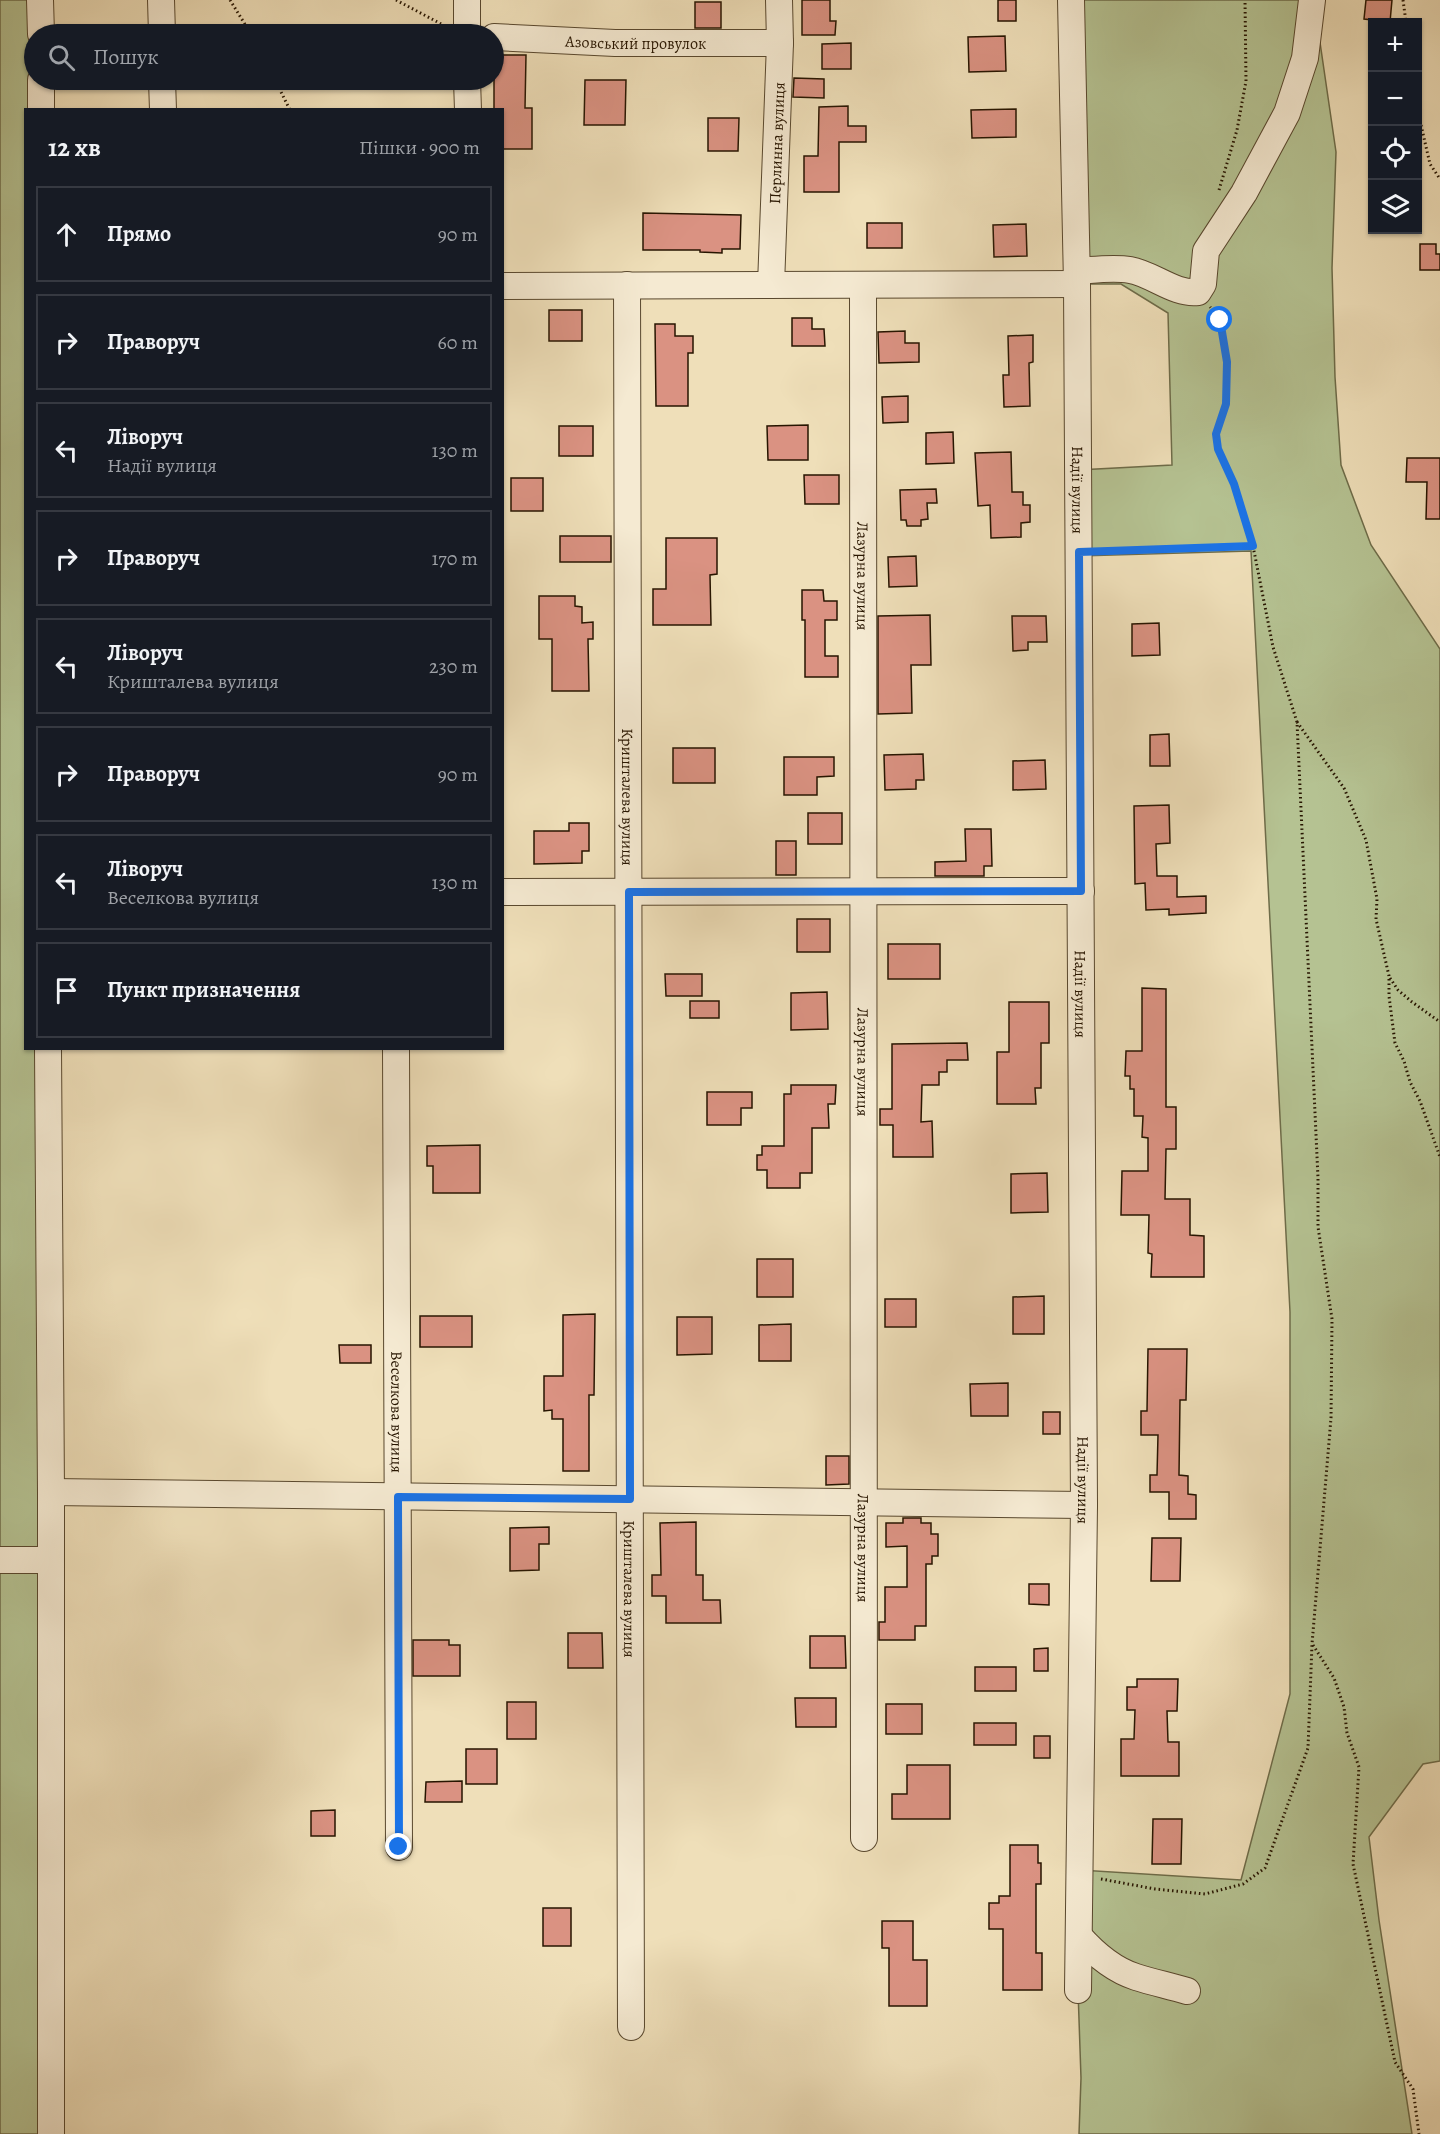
<!DOCTYPE html>
<html lang="uk">
<head>
<meta charset="utf-8">
<style>
	:root { --surface:#171b24; --page:#242831; --text:#f1f3f6; --muted:#9ea1a6; --line:#363941 }
	body { margin:0; font-family:Alegreya,serif; background:var(--page); color:var(--text) }
	.controls { position:absolute; right:18px; top:18px; display:grid; overflow:hidden; border-radius:0px; box-shadow:0 2px 4px #0004 }
	.controls button { width:54px; height:54px; display:grid; place-items:center; padding:0; border:0; border-bottom:2px solid var(--line); background:var(--surface); color:var(--text); font:30px sans-serif }
	.stop { position:absolute; width:18px; height:18px; margin:-14px; border:4px solid #1a73e8; border-radius:50%; background:#fff }
	.stop.end { background:#1a73e8; border-color:#fff; box-shadow:0 2px 6px #0008 }
	.list { margin:0; padding:0; list-style:none }
	h2 { display:flex; justify-content:space-between; align-items:center; height:78px; margin:0; padding:0 24px; font-size:26px }
	h2 small { font-size:20px; font-weight:400; color:var(--muted) }
	.list li { display:grid; grid-template-columns:39px 1fr auto; gap:18px; align-items:center; box-sizing:border-box; height:96px; margin:0 12px 12px; padding:0 12px; border:2px solid var(--line); border-radius:0px }
	.list b { display:block; font-size:22px; white-space:nowrap }
	.list p { margin:0; font-size:20px; white-space:nowrap; color:var(--muted) }
	.list em { font-size:20px; font-style:normal; color:var(--muted) }
	.icon { flex:none; width:33px; height:33px; fill:none; stroke:currentColor; stroke-width:2; stroke-linecap:round; stroke-linejoin:round }
	.map { position:relative; flex:none; width:1440px; height:2134px; overflow:hidden }
	.search { position:absolute; background:var(--surface); box-shadow:0 2px 4px #0004; left:24px; top:24px; width:480px; height:66px; display:flex; align-items:center; gap:15px; box-sizing:border-box; padding:0 21px; border-radius:33px; color:var(--muted); font-size:22px }
	.panel { position:absolute; background:var(--surface); box-shadow:0 2px 4px #0004; left:24px; top:108px; width:480px; height:942px; border-radius:0px }
	.map>svg:first-child { display:block }
</style>
</head>
<body>
<div class="map">
<svg width="1440" height="2134" viewBox="0 0 1440 2134">
	<rect width="100%" height="100%" fill="#efdfb9"/>
	<filter id="stains"><feTurbulence type="fractalNoise" baseFrequency=".00333" numOctaves="4"/><feColorMatrix values="0 0 0 0 .2 0 0 0 0 .09 0 0 0 0 .02 0 0 0 .5 -.17"/></filter>
	<radialGradient id="worn" r=".72"><stop offset=".6" stop-color="#630" stop-opacity="0"/><stop offset="1" stop-color="#630" stop-opacity=".3"/></radialGradient>
	<g fill="#b5c292" stroke="#6e6c49" stroke-width="1.5">
		<path d="M0,0h30v109l-4,1v938l11,1 2,443v642h-39z"/>
		<path d="M1071,0h244v8l21,144 -4,116 3,109 6,88 30,80 69,104v1112l-17,3 -54,73 10,83 33,214h-333l2,-56 -3,-88 2,-120 161,10 49,-186v-382l-39,-761 -172,5 -1,-86 94,-5 -4,-152 -47,-29h-44z"/>
	</g>
	<g fill="#da9282" stroke="#271500" stroke-width="1.5">
		<path d="M802,0h28v21h6l-1,14h-33z"/>
		<rect x="998" y="0" width="18" height="21"/>
		<path d="M1366,0h26l-2,22 -26,-3z"/>
		<rect x="695" y="2" width="26" height="26"/>
		<path d="M1005,36l1,35 -37,1 -1,-35z"/>
		<path d="M851,43v26h-29v-25z"/>
		<path d="M494,55h32l-1,53h7v41h-30v-39h-8z"/>
		<path d="M794,78l30,1v19l-31,-1z"/>
		<path d="M585,80h41l-1,45h-41z"/>
		<path d="M848,106v20h18v16h-27v50h-35v-36h14l1,-49z"/>
		<path d="M1016,109v28l-44,1 -1,-28z"/>
		<path d="M708,118h31l-1,33h-30z"/>
		<path d="M643,213l98,2 -1,34h-18v4l-22,-1v-2h-57z"/>
		<rect x="867" y="223" width="35" height="25"/>
		<path d="M1026,224l1,32 -33,1 -1,-32z"/>
		<path d="M1420,244h16v10h4v16h-20z"/>
		<rect x="549" y="310" width="33" height="31"/>
		<path d="M792,318h20v11h12l1,17h-33z"/>
		<path d="M655,324h20v12h18v17h-5v53h-32z"/>
		<path d="M905,331v12h14v19l-40,1 -1,-31z"/>
		<path d="M1033,335v27l-4,1 1,43 -26,1 -1,-32h6l-1,-39z"/>
		<path d="M908,396v26l-25,1 -1,-26z"/>
		<path d="M808,425v35h-40l-1,-34z"/>
		<rect x="559" y="426" width="34" height="30"/>
		<path d="M953,432l1,31 -28,1v-31z"/>
		<path d="M1011,452l1,40h11v13h7v17l-9,1v14l-30,1 -1,-33 -12,1 -3,-53z"/>
		<path d="M1407,458h33v61h-14l1,-37h-21z"/>
		<path d="M804,475h35v29h-34z"/>
		<rect x="511" y="478" width="32" height="33"/>
		<path d="M936,489l1,14h-10l1,16 -7,1v6h-14l-1,-6h-5l-1,-30z"/>
		<rect x="560" y="536" width="51" height="26"/>
		<path d="M666,538h51v36l-7,1 1,50h-58v-36h13z"/>
		<path d="M916,556l1,30 -28,1 -1,-30z"/>
		<path d="M802,590h21l1,11h13v19h-12v36h13v21h-33v-57h-3z"/>
		<path d="M539,596h36v10l7,1v16l11,-1v17h-5l1,52h-37v-52h-13z"/>
		<path d="M930,615l1,50h-20l1,48 -34,1v-98z"/>
		<path d="M1012,616h34l1,26h-19v8l-15,1z"/>
		<path d="M1159,623l1,32 -28,1v-32z"/>
		<path d="M1169,734l1,32h-20v-31z"/>
		<rect x="673" y="748" width="42" height="35"/>
		<path d="M923,754l1,26h-8v9l-31,1 -1,-35z"/>
		<path d="M784,757h50v19l-17,1v18h-33z"/>
		<path d="M1045,760l1,29 -33,1v-29z"/>
		<path d="M1169,805l1,38 -14,1 1,32h20v21l29,-1v17l-37,2v-6l-23,1 -1,-27 -10,1 -1,-78z"/>
		<rect x="808" y="813" width="34" height="31"/>
		<path d="M569,823h20v28h-7v12l-48,1v-33h35z"/>
		<path d="M965,829h26l1,37h-8v10h-49v-14l31,-1z"/>
		<rect x="776" y="841" width="20" height="34"/>
		<rect x="797" y="919" width="33" height="33"/>
		<rect x="888" y="944" width="52" height="35"/>
		<path d="M665,974h37v22h-36z"/>
		<path d="M1142,988l24,1v118h10v42h-10l-1,50h25v36l14,1v41h-53l1,-23 -4,-1 1,-38h-28l1,-44h26v-33l-6,-1 1,-21h-9v-27h-4v-13h-5l1,-25h16z"/>
		<path d="M827,992l1,37 -37,1v-37z"/>
		<rect x="690" y="1001" width="29" height="17"/>
		<path d="M1009,1002h40v41h-8v45h-6l1,16h-39v-52h12z"/>
		<path d="M967,1043l1,17h-21v12h-8v13h-17l-1,37 11,-1 1,36h-40v-32h-13v-16h12v-65z"/>
		<path d="M791,1085h45l-1,19h-7l1,24h-17v45h-12v15h-33v-18h-10v-15h5v-9h22v-52h7z"/>
		<path d="M707,1092h45v16h-11v17h-34z"/>
		<path d="M480,1145v48h-47v-27h-6v-20z"/>
		<path d="M1047,1173l1,39 -37,1v-39z"/>
		<rect x="757" y="1259" width="36" height="38"/>
		<path d="M1044,1296v38h-31v-37z"/>
		<rect x="885" y="1299" width="31" height="28"/>
		<path d="M595,1314l-1,81h-5v76h-26v-52h-11v-9l-8,1v-35h19v-61z"/>
		<rect x="420" y="1316" width="52" height="31"/>
		<path d="M677,1317h35v37l-35,1z"/>
		<path d="M791,1324v37h-32v-36z"/>
		<path d="M339,1345h32v18h-31z"/>
		<path d="M1148,1349h39l-1,51h-6l-1,75 9,1v18l8,1v24h-27v-27h-19v-17h7l1,-40h-17v-24h6z"/>
		<path d="M1008,1383v33h-37l-1,-32z"/>
		<rect x="1043" y="1412" width="17" height="22"/>
		<path d="M826,1456h23v28l-23,1z"/>
		<path d="M903,1518h18v5h10v11h7v22h-6v8h-6v62h-11v14h-36v-18h6v-35h22v-41l-21,1v-24h17z"/>
		<path d="M696,1522v53h7v25h17l1,23h-55v-27h-14v-21h9l-1,-52z"/>
		<path d="M549,1527v17h-10v26l-29,1v-43z"/>
		<path d="M1152,1538h29l-1,43h-29z"/>
		<path d="M1029,1584h20v21l-20,-1z"/>
		<path d="M568,1633h34l1,35h-35z"/>
		<path d="M810,1636h35l1,32h-36z"/>
		<path d="M413,1640h36v5h11v31h-47z"/>
		<path d="M1048,1648v23h-14v-22z"/>
		<rect x="975" y="1667" width="41" height="24"/>
		<path d="M1137,1679h41l-1,32h-10l1,31h11v34h-58v-37h13l1,-29h-8v-23h10z"/>
		<path d="M795,1698h41v29h-40z"/>
		<rect x="507" y="1702" width="29" height="37"/>
		<rect x="886" y="1704" width="36" height="30"/>
		<rect x="974" y="1723" width="42" height="22"/>
		<rect x="1034" y="1736" width="16" height="22"/>
		<rect x="466" y="1749" width="31" height="35"/>
		<path d="M907,1765h43v54h-58v-25h15z"/>
		<path d="M462,1781v21h-37l1,-20z"/>
		<path d="M335,1810v26h-24v-25z"/>
		<path d="M1153,1819h29l-1,45h-29z"/>
		<path d="M1010,1845h28v18h3v21h-5v69h6v37h-39v-61h-14v-26h10v-7h11z"/>
		<rect x="543" y="1908" width="28" height="38"/>
		<path d="M882,1921h31v39h14v46h-38v-58h-7z"/>
	</g>
	<g fill="none" stroke-linecap="round" stroke-linejoin="round">
		<g stroke="#59482e" stroke-width="28">
			<g id="minor">
				<path d="M40,0l1,34"/>
				<path d="M161,0l1,34"/>
				<path d="M467,0v34"/>
				<path id="s1" d="M1071,0l6,284 7,1221 -6,485"/>
				<path id="s2" d="M494,37l121,6h165"/>
				<path d="M41,80v30"/>
				<path d="M162,80l1,30"/>
				<path d="M467,80l1,30"/>
				<path d="M1077,271c17,-1 36,-4 53,-1 23,4 45,25 68,22l5,-8 3,-33 38,-58 43,-80 18,-55 7,-58"/>
				<path id="s3" d="M627,285l4,1742"/>
				<path id="s4" d="M771,285l9,-242 -1,-43"/>
				<path id="s5" d="M863,285l1,1553"/>
				<path d="M502,286l575,-2"/>
				<path d="M502,892l579,-1"/>
				<path d="M48,1048l3,444v642"/>
				<path id="s6" d="M396,1048l3,799"/>
				<path d="M51,1492l1033,13"/>
				<path d="M0,1560h51"/>
				<path d="M1079,1936c15,17 35,34 57,41 16,5 34,9 51,14"/>
			</g>
		</g>
		<g stroke="#271500" stroke-width="3" stroke-dasharray="1.5 3" stroke-linecap="butt">
			<path d="M230,0l21,34"/>
			<path d="M396,0l49,26"/>
			<path d="M1403,0l3,22"/>
			<path d="M275,80l15,30"/>
			<path d="M1418,112l12,52 10,15"/>
			<path d="M1219,190l18,-60 9,-49 -1,-81"/>
			<path d="M1098,551l155,-5"/>
			<path d="M1297,722l47,66 22,52 11,59 -1,20 13,57v20l6,47 9,18 6,21 10,19 20,56"/>
			<path d="M1390,978l8,12 14,12 28,20"/>
			<path d="M1313,1645l21,33 10,29 3,26 12,34 -6,97 42,198 18,27 6,45"/>
			<path d="M1101,1879l54,10 50,5 38,-10 22,-16 43,-120 4,-104 19,-226 1,-99 -14,-92v-49l-21,-456 -24,-75 -20,-101 -19,-62 -16,-35 -2,-15 10,-30 1,-42 -7,-42 -10,-13"/>
		</g>
		<use href="#minor" stroke="#f5ead2" stroke-width="26"/>
	</g>
	<g fill="none" stroke-linecap="round" stroke-linejoin="round">
		<path stroke="#1a73e8" stroke-width="8" d="M399,1847l-1,-350 232,2 -1,-607 452,-1 -2,-339 174,-6 -19,-62 -16,-35 -2,-15 10,-30 1,-42 -7,-42"/>
	</g>
	<g text-anchor="middle" stroke-width="6" stroke-linejoin="round" paint-order="stroke">
		<g font-size="16" fill="#271500" stroke="#f5ead2">
			<text dy="6" stroke="none"><textPath href="#s2" startOffset="142">Азовський провулок</textPath></text>
			<text dy="6" stroke="none"><textPath href="#s4" startOffset="142">Перлинна вулиця</textPath></text>
			<text dy="6" stroke="none"><textPath href="#s1" startOffset="490">Надії вулиця</textPath></text>
			<text dy="6" stroke="none"><textPath href="#s5" startOffset="291">Лазурна вулиця</textPath></text>
			<text dy="6" stroke="none"><textPath href="#s3" startOffset="512">Кришталева вулиця</textPath></text>
			<text dy="6" stroke="none"><textPath href="#s1" startOffset="994">Надії вулиця</textPath></text>
			<text dy="6" stroke="none"><textPath href="#s5" startOffset="777">Лазурна вулиця</textPath></text>
			<text dy="6" stroke="none"><textPath href="#s6" startOffset="364">Веселкова вулиця</textPath></text>
			<text dy="6" stroke="none"><textPath href="#s1" startOffset="1480">Надії вулиця</textPath></text>
			<text dy="6" stroke="none"><textPath href="#s5" startOffset="1263">Лазурна вулиця</textPath></text>
			<text dy="6" stroke="none"><textPath href="#s3" startOffset="1304">Кришталева вулиця</textPath></text>
		</g>
	</g>
	<rect width="100%" height="100%" filter="url(#stains)"/>
	<rect width="100%" height="100%" fill="url(#worn)"/>
</svg>
<div class="controls">
<button>+</button>
<button>−</button>
<button><svg class="icon" aria-label="locate" viewBox="0 0 24 24"><circle cx="12" cy="12" r="6"/><path d="M12 2v4M12 18v4M2 12h4M18 12h4"/></svg></button>
<button><svg class="icon" aria-label="layers" viewBox="0 0 24 24"><path d="M12 4l9 5-9 5-9-5zM3 14l9 5 9-5"/></svg></button>
</div>
<div class="stop" style="left:1220px;top:320px"></div>
<div class="stop end" style="left:399px;top:1847px"></div>
<div class="search"><svg class="icon" aria-label="search" viewBox="0 0 24 24"><circle cx="10" cy="10" r="6"/><path d="M15 15l6 6"/></svg>Пошук</div>
<section class="panel">
<h2>12 хв<small>Пішки · 900 m</small></h2>
<ul class="list">
<li><svg class="icon" aria-label="ahead" viewBox="0 0 24 24"><path d="M12 20V5M6 11l6-6 6 6"/></svg><div><b>Прямо</b></div><em>90 m</em></li>
<li><svg class="icon" aria-label="right" viewBox="0 0 24 24"><path d="M7 20v-9h11M14 6l5 5-5 5"/></svg><div><b>Праворуч</b></div><em>60 m</em></li>
<li><svg class="icon" aria-label="left" viewBox="0 0 24 24"><path d="M17 20v-9H6M10 6l-5 5 5 5"/></svg><div><b>Ліворуч</b><p>Надії вулиця</p></div><em>130 m</em></li>
<li><svg class="icon" aria-label="right" viewBox="0 0 24 24"><path d="M7 20v-9h11M14 6l5 5-5 5"/></svg><div><b>Праворуч</b></div><em>170 m</em></li>
<li><svg class="icon" aria-label="left" viewBox="0 0 24 24"><path d="M17 20v-9H6M10 6l-5 5 5 5"/></svg><div><b>Ліворуч</b><p>Кришталева вулиця</p></div><em>230 m</em></li>
<li><svg class="icon" aria-label="right" viewBox="0 0 24 24"><path d="M7 20v-9h11M14 6l5 5-5 5"/></svg><div><b>Праворуч</b></div><em>90 m</em></li>
<li><svg class="icon" aria-label="left" viewBox="0 0 24 24"><path d="M17 20v-9H6M10 6l-5 5 5 5"/></svg><div><b>Ліворуч</b><p>Веселкова вулиця</p></div><em>130 m</em></li>
<li><svg class="icon" aria-label="arrive" viewBox="0 0 24 24"><path d="M6 21V4h12l-3 4 3 4H6"/></svg><div><b>Пункт призначення</b></div></li>
</ul>
</section>
</div>
</body>
</html>
